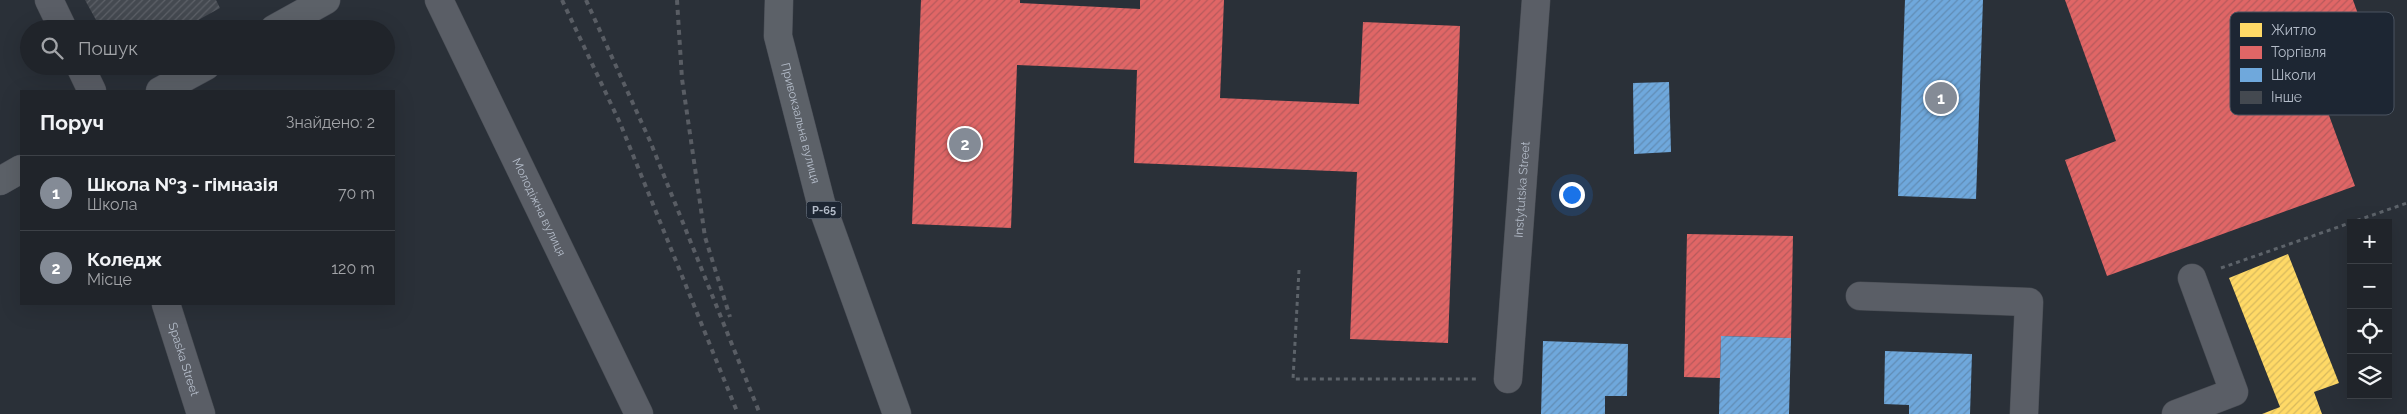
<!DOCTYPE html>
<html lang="uk">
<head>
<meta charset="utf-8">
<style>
	:root { --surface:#20242a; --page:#2d3036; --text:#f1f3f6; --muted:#a2a4a8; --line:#3d4147; --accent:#848b96 }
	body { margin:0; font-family:Raleway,sans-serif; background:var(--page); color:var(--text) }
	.controls { position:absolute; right:15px; bottom:15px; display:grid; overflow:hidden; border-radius:0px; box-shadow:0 5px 20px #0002 }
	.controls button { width:45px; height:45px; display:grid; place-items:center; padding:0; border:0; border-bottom:1px solid var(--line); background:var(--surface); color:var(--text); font:25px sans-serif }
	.you { position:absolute; left:1571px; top:194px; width:18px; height:18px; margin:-12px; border:4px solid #fff; border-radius:50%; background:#1a73e8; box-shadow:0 0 0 8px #1a73e833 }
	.badge { display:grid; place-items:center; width:32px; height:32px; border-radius:50%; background:var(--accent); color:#fff; font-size:16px; font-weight:700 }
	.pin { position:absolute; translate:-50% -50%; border:2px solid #fff; box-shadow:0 1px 5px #0006 }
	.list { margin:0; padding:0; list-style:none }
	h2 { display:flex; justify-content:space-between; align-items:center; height:65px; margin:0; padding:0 20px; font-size:21px }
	h2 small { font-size:16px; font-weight:400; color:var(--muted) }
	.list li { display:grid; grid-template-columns:32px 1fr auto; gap:15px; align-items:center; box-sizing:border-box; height:75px; padding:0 20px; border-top:1px solid var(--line) }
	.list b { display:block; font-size:19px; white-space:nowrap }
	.list p { margin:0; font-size:16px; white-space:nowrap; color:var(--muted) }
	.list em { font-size:16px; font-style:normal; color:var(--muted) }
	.icon { flex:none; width:28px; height:28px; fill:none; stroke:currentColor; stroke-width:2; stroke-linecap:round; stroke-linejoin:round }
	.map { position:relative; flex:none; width:2407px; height:414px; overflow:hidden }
	.search { position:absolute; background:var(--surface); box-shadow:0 5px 20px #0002; left:20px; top:20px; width:375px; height:55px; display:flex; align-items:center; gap:12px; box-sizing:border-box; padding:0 18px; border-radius:28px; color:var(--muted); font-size:19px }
	.panel { position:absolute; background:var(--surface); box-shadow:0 5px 20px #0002; left:20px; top:90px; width:375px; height:215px; border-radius:0px }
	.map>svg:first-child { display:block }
</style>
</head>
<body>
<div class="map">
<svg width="2407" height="414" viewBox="0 0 2407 414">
	<defs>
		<pattern id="homes-hatch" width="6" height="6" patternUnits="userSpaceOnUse" patternTransform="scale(1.25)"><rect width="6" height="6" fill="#ffd966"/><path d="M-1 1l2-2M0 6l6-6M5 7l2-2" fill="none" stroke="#d7b95e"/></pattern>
		<pattern id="shops-hatch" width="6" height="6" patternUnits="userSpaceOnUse" patternTransform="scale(1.25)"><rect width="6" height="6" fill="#e06666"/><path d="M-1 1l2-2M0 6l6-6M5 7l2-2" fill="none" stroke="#b65a5c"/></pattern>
		<pattern id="schools-hatch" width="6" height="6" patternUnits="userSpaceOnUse" patternTransform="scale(1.25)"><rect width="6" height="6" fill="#6fa8dc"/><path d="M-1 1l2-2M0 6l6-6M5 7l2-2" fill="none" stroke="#618cb4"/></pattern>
		<pattern id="building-hatch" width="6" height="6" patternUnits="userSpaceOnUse" patternTransform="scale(1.25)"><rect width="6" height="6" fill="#444950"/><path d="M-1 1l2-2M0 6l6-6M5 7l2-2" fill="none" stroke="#5d6168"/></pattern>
	</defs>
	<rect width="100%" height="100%" fill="#2a3038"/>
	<path fill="url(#homes-hatch)" d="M2288,254l51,129 -25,9 8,22h-60l18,-7 -51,-129z"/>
	<g fill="url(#shops-hatch)">
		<path d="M921,0h99v3l120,6v-9h84l-4,98 139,6 4,-82 97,4 -12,317 -98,-4 7,-167 -223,-9 3,-93 -120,-5 -6,163 -99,-4z"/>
		<path d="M2065,0h288l11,31 -58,22 49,133 -248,90 -42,-116 51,-19z"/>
		<path d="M1687,234l106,2 -2,102 -70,-2 -1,42 -36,-1z"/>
	</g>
	<g fill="url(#schools-hatch)">
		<path d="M1905,0h78l-7,199 -78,-3z"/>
		<path d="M1669,82l2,70 -37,2 -1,-71z"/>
		<path d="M1721,336l70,2 -2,76h-70z"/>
		<path d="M1543,341l85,3 -1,52h-22v18h-64z"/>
		<path d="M1885,351l87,3 -2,60h-61v-9l-25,-1z"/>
	</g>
	<path fill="url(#building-hatch)" d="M85,0h131l4,8 -38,21h-81z"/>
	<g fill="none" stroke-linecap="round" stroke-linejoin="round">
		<g stroke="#484c53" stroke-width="29">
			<g id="minor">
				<path d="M49,0l14,29"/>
				<path id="s1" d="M439,0l200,414"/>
				<path d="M80,66l12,25"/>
				<path d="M1860,296l169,6 -5,112"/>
				<path id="s2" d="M166,304l35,110"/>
				<path id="s3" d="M1508,379l28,-379"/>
				<path d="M2176,414l58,-22 -42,-114"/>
			</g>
		</g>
		<g stroke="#484c55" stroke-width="29">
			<g id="major">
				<path id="s4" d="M779,0l-1,36 43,167 76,211"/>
				<path d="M274,29l52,-29"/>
				<path d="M160,91l46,-25"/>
				<path d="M0,181l21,-12"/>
			</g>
		</g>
		<g stroke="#5d636a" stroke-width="3" stroke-dasharray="4 4" stroke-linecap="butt">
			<path d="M2221,268l186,-65"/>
			<path d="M1299,270l-6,109h183"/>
		</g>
		<use href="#minor" stroke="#5a5e66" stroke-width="28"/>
		<use href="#major" stroke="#5c6168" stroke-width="28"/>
		<g stroke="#595d64" stroke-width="4" stroke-dasharray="5 5" stroke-linecap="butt">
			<path d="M562,0l58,123 118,291"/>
			<path d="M586,0l64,141 110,273"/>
			<path d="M677,0l5,79 23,158 25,80"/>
		</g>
	</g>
	<g text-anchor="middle" stroke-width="5" stroke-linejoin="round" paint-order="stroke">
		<rect fill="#1d2633" stroke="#878f9c" stroke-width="1" x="806.5" y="201.5" width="35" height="17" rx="4"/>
		<g font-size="11" font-weight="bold" fill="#b4bcc9">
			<text x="824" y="214">Р-65</text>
		</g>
		<g font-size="12" fill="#b4bcc9" stroke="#1d2633">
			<text dy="4" stroke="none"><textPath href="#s4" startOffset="126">Привокзальна вулиця</textPath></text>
			<text dy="4" stroke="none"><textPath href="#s3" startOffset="190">Instytutska Street</textPath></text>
			<text dy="4" stroke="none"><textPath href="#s1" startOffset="230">Молодіжна вулиця</textPath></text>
			<text dy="4" stroke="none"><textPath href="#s2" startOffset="58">Spaska Street</textPath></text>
		</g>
	</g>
	<rect x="2230" y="12" width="164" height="103" rx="8" fill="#1d2633" stroke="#4a5360" stroke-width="1"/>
	<rect x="2240" y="23" width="22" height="14" fill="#ffd966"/>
	<rect x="2240" y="46" width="22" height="13" fill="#e06666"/>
	<rect x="2240" y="68" width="22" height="14" fill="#6fa8dc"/>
	<rect x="2240" y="91" width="22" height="13" fill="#444950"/>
	<g font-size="14" fill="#b4bcc9">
		<text x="2271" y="35">Житло</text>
		<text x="2271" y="57">Торгівля</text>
		<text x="2271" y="80">Школи</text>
		<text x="2271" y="102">Інше</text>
	</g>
</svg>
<div class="controls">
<button>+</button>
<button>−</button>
<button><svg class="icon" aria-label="locate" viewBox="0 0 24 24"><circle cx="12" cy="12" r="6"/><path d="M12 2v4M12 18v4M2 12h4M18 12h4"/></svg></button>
<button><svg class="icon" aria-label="layers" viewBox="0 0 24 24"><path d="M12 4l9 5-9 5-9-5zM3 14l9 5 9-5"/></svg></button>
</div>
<div class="you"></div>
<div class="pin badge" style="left:1941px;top:98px">1</div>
<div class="pin badge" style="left:965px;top:144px">2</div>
<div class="search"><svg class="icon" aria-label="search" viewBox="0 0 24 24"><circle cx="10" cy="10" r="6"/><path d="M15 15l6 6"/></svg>Пошук</div>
<section class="panel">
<h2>Поруч<small>Знайдено: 2</small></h2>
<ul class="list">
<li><span class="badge">1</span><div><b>Школа №3 - гімназія</b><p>Школа</p></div><em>70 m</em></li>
<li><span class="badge">2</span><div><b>Коледж</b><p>Місце</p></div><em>120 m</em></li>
</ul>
</section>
</div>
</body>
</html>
